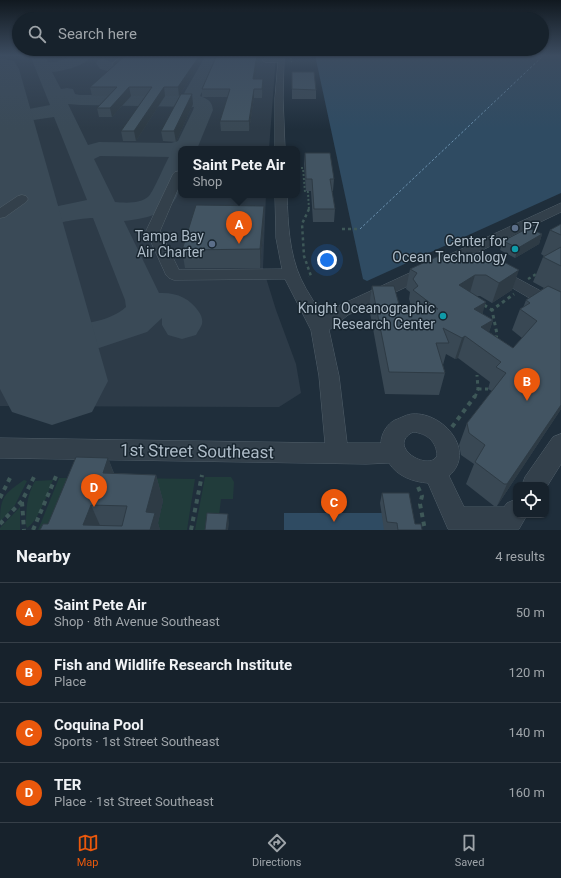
<!DOCTYPE html>
<html lang="en">
<head>
<meta charset="utf-8">
<style>
	:root { --surface:#17222c; --page:#202a34; --text:#f1f3f6; --muted:#9ea4a9; --line:#363f48; --accent:#ea580c }
	body { margin:0; font-family:Roboto,sans-serif; background:var(--page); color:var(--text) }
	.controls { position:absolute; right:12px; bottom:12px; display:grid; overflow:hidden; border-radius:8px; box-shadow:0 1px 3px #0004 }
	.controls button { width:36px; height:36px; display:grid; place-items:center; padding:0; border:0; border-bottom:1px solid var(--line); background:var(--surface); color:var(--text); font:20px sans-serif }
	.you { position:absolute; left:327px; top:260px; width:14px; height:14px; margin:-10px; border:3px solid #fff; border-radius:50%; background:#1a73e8; box-shadow:0 0 0 6px #1a73e833 }
	.badge { display:grid; place-items:center; width:26px; height:26px; border-radius:50%; background:var(--accent); color:#fff; font-size:13px; font-weight:700 }
	.pin { position:absolute; translate:-50% -33px; filter:drop-shadow(0 1px 2px #0008) }
	.pin::after { content:''; position:absolute; top:21px; width:14px; height:12px; background:inherit; clip-path:polygon(0 0,100% 0,50% 100%) }
	.popup { position:absolute; left:178px; top:146px; width:122px; height:52px; box-sizing:border-box; display:grid; place-content:center; border-radius:8px; background:var(--surface); filter:drop-shadow(0 1px 3px #0005); font-size:13px; white-space:nowrap; color:var(--muted) }
	.popup b { font-size:15px; color:var(--text) }
	.popup::after { content:''; position:absolute; left:50%; top:100%; margin-left:-8px; border:8px solid transparent; border-top-color:var(--surface) }
	.list { margin:0; padding:0; list-style:none }
	h2 { display:flex; justify-content:space-between; align-items:center; height:52px; margin:0; padding:0 16px; font-size:17px }
	h2 small { font-size:13px; font-weight:400; color:var(--muted) }
	.list li { display:grid; grid-template-columns:26px 1fr auto; gap:12px; align-items:center; box-sizing:border-box; height:60px; padding:0 16px; border-top:1px solid var(--line) }
	.list b { display:block; font-size:15px; white-space:nowrap }
	.list p { margin:0; font-size:13px; white-space:nowrap; color:var(--muted) }
	.list em { font-size:13px; font-style:normal; color:var(--muted) }
	.icon { flex:none; width:22px; height:22px; fill:none; stroke:currentColor; stroke-width:2; stroke-linecap:round; stroke-linejoin:round }
	.map { position:relative; flex:none; width:561px; height:530px; overflow:hidden }
	.search { position:absolute; background:var(--surface); box-shadow:0 1px 3px #0004; left:12px; right:12px; top:12px; height:44px; display:flex; align-items:center; gap:10px; box-sizing:border-box; padding:0 14px; border-radius:22px; color:var(--muted); font-size:15px }
	.sheet { height:292px; background:var(--surface) }
	nav { display:flex; justify-content:space-around; align-items:center; box-sizing:border-box; height:56px; border-top:1px solid var(--line); background:var(--surface); font-size:11px; color:var(--muted) }
	nav a { display:grid; justify-items:center; gap:2px }
	nav .on { color:var(--accent) }
	.map>svg:first-child { display:block }
</style>
</head>
<body>
<div class="map">
<svg width="561" height="530" viewBox="0 0 561 530">
	<rect width="100%" height="100%" fill="#1f2e3b"/>
	<path fill="#2d3b48" d="M0,55h274v1h2l-7,93h-88v46h85l-3,73 13,42 20,54 5,29 -22,14 -279,-1z"/>
	<g fill="#213c3b">
		<path d="M120,477l-50,53h-32l21,-52z"/>
		<path d="M205,477h26l3,5 -1,17h-12l-3,25 -10,6h-13z"/>
		<path d="M131,478l64,1 -8,51h-31l7,-28 -39,-2z"/>
		<path d="M24,480l3,1 -12,24 -15,17c0,-25 4,-28 24,-42z"/>
		<path d="M53,480c-5,13 -14,40 -26,48l-1,-3c0,-17 1,-30 9,-44z"/>
		<path d="M20,507v23h-20v-2z"/>
	</g>
	<g fill="#2f4b62">
		<path d="M315,55h246v138l-194,88 -4,-2z"/>
		<path d="M284,513h98l3,17h-101z"/>
	</g>
	<g fill="none" stroke-linecap="round" stroke-linejoin="round">
		<path stroke="#6a90ae" stroke-width="1" stroke-dasharray="2.5 2" stroke-linecap="butt" d="M360,229l184,-174"/>
		<g fill="#3a4a57" fill-rule="evenodd">
			<path d="M30,55h14l4,7c11,1 17,-4 27,-7 5,-2 12,0 17,0 -6,11 -28,16 -40,17l9,17 6,-1 6,1 2,5 5,1h103l23,-40h14l-20,41c8,3 12,5 13,14l-16,39h-16c0,11 2,23 0,34 -4,30 -32,35 -57,38l35,72c17,-1 31,5 40,19 2,3 4,7 3,12 -1,3 -4,7 -6,11l-14,4 -14,-4 -6,-10v-7l-15,14 -51,17 -31,6 -19,-4c-12,15 -28,23 -46,28v-35l16,-13 11,-19 14,-3 14,3 5,11 5,3c19,-2 46,-5 61,-19l-1,-7 -32,-82c-10,0 -39,4 -47,11 -3,3 -5,10 -8,14 -15,3 -23,-2 -38,-2v-18l19,-1 -7,-11 4,-6c9,-2 17,-4 23,4h5l43,-9 -33,-83 -34,5 -7,-2 -3,-4 3,-4 37,-7zM68,104l12,1 114,2 -1,3 -15,31 -7,2 -72,-1 -11,3zM100,156l69,1c-5,9 -15,33 -20,39 -8,8 -24,7 -34,6l-21,-43z"/>
			<path d="M103,59l12,4h44l5,2 3,3 -3,3 -5,2h-44l-15,-4 -4,-6 2,-3z"/>
		</g>
		<path fill="#3a4a57" fill-rule="evenodd" d="M0,58l14,3 5,8 89,312 -16,31 -40,13 -40,-13 -12,-23z"/>
		<g stroke="#505e69" stroke-width="1">
			<g id="minor">
				<path d="M123,55h6l-12,10h-4v-2z"/>
				<path d="M281,56l3,2 -1,40 2,51h-10v-51l3,-36h-13l-3,-2c5,-4 13,-1 19,-4z"/>
				<path d="M181,171v11l-21,49 19,39 103,-1 -6,-31 -1,-43h12c1,28 2,58 14,84 6,13 15,25 22,38l13,-10 225,-104v9l-213,103 -19,15 10,46 8,67h34c0,-9 6,-19 14,-23 6,-2 12,-6 18,-6 30,-2 64,37 36,62l15,31h40l3,-4 9,-4v16h11l-8,14h-71l-20,-46c-15,-1 -31,-7 -39,-20l-23,1 -366,-6v-20l325,5 -6,-67 -8,-46 -26,-51 -111,1 -5,-2 -3,-3 -20,-44 27,-57 2,-2zM413,432c14,1 24,10 24,24l-4,4c-15,6 -44,-16 -20,-28z"/>
				<path d="M22,195l4,1 2,3 -2,3 -21,15 -5,1v-10l18,-12z"/>
				<path d="M497,268l5,2 59,32v13l-6,-2 -63,-37 -3,-3 3,-3z"/>
				<path d="M561,434v30l-15,24v-3h-24l3,-8 28,-40z"/>
			</g>
		</g>
		<path stroke="#3e5858" stroke-width="1" stroke-dasharray="1.5 1.5" stroke-linecap="butt" d="M290,55l2,9"/>
		<path stroke="#3e5858" stroke-width="2" stroke-dasharray="2 2" stroke-linecap="butt" d="M297,168h6l2,24h3l1,18"/>
		<g stroke="#3e5858" stroke-width="2.5" stroke-dasharray="3 3" stroke-linecap="butt">
			<path d="M309,209l-7,15 2,32 7,20 -2,1"/>
			<path d="M342,229h18"/>
			<path d="M528,279l10,-6"/>
		</g>
		<g stroke="#3e5858" stroke-width="3" stroke-dasharray="3.5 3.5" stroke-linecap="butt">
			<path d="M484,305l8,5"/>
			<path d="M496,339l1,-5 -5,-24 22,-16"/>
			<path d="M478,389h10"/>
			<path d="M475,397l3,-8 -1,-14"/>
		</g>
		<g stroke="#3e5858" stroke-width="4" stroke-dasharray="4.5 4.5" stroke-linecap="butt">
			<path d="M452,427l23,-31"/>
			<path d="M418,487l4,9 -2,8 5,26"/>
			<path d="M0,498l10,-20"/>
			<path d="M22,502l2,28"/>
			<path d="M0,524l22,-23 12,-24"/>
			<path d="M33,530l24,-56"/>
			<path d="M191,530l11,-55"/>
		</g>
		<use href="#minor" fill="#33404b" fill-rule="evenodd"/>
	</g>
	<g fill="#394854">
		<path d="M126,55h79l-26,41h-14l-29,45h-13l-2,-10 25,-35h-15l-19,21h-13l-2,-9 11,-12h-16l-2,-9z"/>
		<path d="M277,55h34v3h-26l-3,-3 -5,1z"/>
		<path d="M292,72l24,18v9h-24z"/>
		<path d="M255,79h8v8l-1,11h-8l-5,33h-28l-1,-10 8,-24h-26v-8z"/>
		<path d="M193,104l-17,38 -13,-1 -2,-10z"/>
		<path d="M305,153l29,26 -1,12h-1l3,18 -1,13h-21l-2,-31h-5l-2,-27z"/>
		<path d="M264,206v17l-4,45h-75l-3,-18z"/>
		<path d="M561,224v185l-64,97h-3l-28,-22 8,-20 -13,-9 -2,-10 8,-22 25,-32 -4,-2 2,-7 -32,-24 -3,1 -9,-5 -3,11 2,8 -6,22 -54,-1 -16,-87 3,-21 28,22 9,1 1,-7 -1,-3 1,-7 -4,-3 4,-20 44,-11 12,-6 46,38 -20,13 -12,-7h-3l6,18 10,6 -4,12 24,16 9,-10 -10,-8 8,-21 3,-1 3,-8 18,-12 -11,-6 10,-25 1,-1 -3,-2 9,-24z"/>
		<path d="M542,234l-3,10 -24,14 -15,-8 3,-9z"/>
		<path d="M108,458l6,15 42,2 7,26 -5,22 2,7h-120l8,-6z"/>
		<path d="M382,493l33,31 7,6h-38l-4,-27z"/>
	</g>
	<g fill="#2e3b45">
		<path d="M200,55h5l-26,41 -1,-9z"/>
		<path d="M257,55h2l-6,32v-8z"/>
		<path d="M263,79v8l-1,11v-9z"/>
		<path d="M129,87l2,9 -19,21 -2,-9z"/>
		<path d="M164,87l1,9 -29,45 -2,-10z"/>
		<path d="M254,89v9l-5,33v-10z"/>
		<path d="M192,94l1,10 -17,38 -2,-11z"/>
		<path d="M264,206v17l-4,45v-19z"/>
		<path d="M542,234l-3,10 -24,14 3,-10z"/>
		<path d="M519,270l-7,20 -20,13 7,-20z"/>
		<path d="M475,275l-6,21 -10,-11z"/>
		<path d="M486,302l-6,20 -6,-13z"/>
		<path d="M493,320l-7,21 -5,-14z"/>
		<path d="M465,336l-7,22 -3,1 7,-21z"/>
		<path d="M561,405v4l-64,97 10,-22z"/>
		<path d="M108,458l10,27 -15,-12z"/>
		<path d="M156,475l7,26 -5,22 2,7h-10l-4,-18z"/>
		<path d="M91,505l11,25 -19,-5z"/>
		<path d="M228,514l1,10 -1,6h-2z"/>
	</g>
	<g fill="#425462" stroke="#2e3b45" fill-rule="evenodd">
		<path d="M126,55h74l-22,32h-14l-30,44h-13l31,-44h-23l-19,21h-13l20,-21h-27z"/>
		<path d="M217,55h40l-4,24h10l-1,10h-8l-5,32h-29l10,-32h-28z"/>
		<path d="M292,72h22l2,18 -24,-1z"/>
		<path d="M181,94h11l-18,37h-13z"/>
		<path d="M305,153h25l4,26h-4l5,30h-21l-2,-30h-6z"/>
		<path d="M196,205l68,1 -4,43 -78,1z"/>
		<path d="M561,224v11l-11,-5z"/>
		<path d="M528,228l14,6 -24,14 -15,-7z"/>
		<path d="M561,247v19l-18,-9z"/>
		<path d="M466,252l23,2 30,16 -20,13 -13,-8h-11l-16,10 27,17 -12,7 19,11 -12,7 32,21 24,-27 -17,-12 10,-6 -4,-3 22,-14 13,6v113l-54,79h-3l-29,-22 10,-17 -16,-12 -2,-10 39,-50 -10,-6 5,-5 -36,-26 -3,2 -19,-10 6,15h-13l9,30 -56,-1 -17,-86h22l6,22 38,1 -25,-19 5,-4 -5,-7 4,-6 -7,-4 35,-16 9,5z"/>
		<path d="M76,457l32,1 -5,15 53,2 -10,37 9,1 -5,17h-110l3,-6h5zM91,505l36,1 -5,20 -39,-1z"/>
		<path d="M382,493h27l6,31h6l1,6h-24l-1,-7 -10,-1z"/>
		<path d="M207,513l21,1 -2,16h-21z"/>
	</g>
	<linearGradient id="sky" x2="0" y2="1"><stop stop-color="#111920"/><stop offset="0.43" stop-color="#3c4c60"/><stop offset="1" stop-color="#3c4c60" stop-opacity="0"/></linearGradient>
	<rect width="561" height="129" fill="url(#sky)"/>
	<g fill="#5c6f8a" stroke="#18252f" stroke-width="1.5">
		<circle cx="515" cy="228" r="4"/>
		<circle cx="212" cy="244" r="4"/>
	</g>
	<g fill="#0f9aa8" stroke="#18252f" stroke-width="1.5">
		<circle cx="515" cy="249" r="4"/>
		<circle cx="443" cy="316" r="4"/>
	</g>
	<g text-anchor="middle" stroke-width="3" stroke-linejoin="round" paint-order="stroke">
		<g font-size="14" fill="#adbbc7" stroke="#18252f" text-anchor="end">
			<text x="523" y="233" text-anchor="start">P7</text>
			<text x="204" y="241">Tampa Bay<tspan x="204" dy="16">Air Charter</tspan></text>
			<text x="507" y="246">Center for<tspan x="507" dy="16">Ocean Technology</tspan></text>
			<text x="435" y="313">Knight Oceanographic<tspan x="435" dy="16">Research Center</tspan></text>
		</g>
		<g font-size="17" fill="#adbbc7" stroke="#18252f">
			<text transform="translate(197 451) rotate(1)" y="6">1st Street Southeast</text>
		</g>
	</g>
</svg>
<div class="controls">
<button><svg class="icon" aria-label="locate" viewBox="0 0 24 24"><circle cx="12" cy="12" r="6"/><path d="M12 2v4M12 18v4M2 12h4M18 12h4"/></svg></button>
</div>
<div class="you"></div>
<div class="pin badge" style="left:239px;top:244px">A</div>
<div class="popup"><b>Saint Pete Air</b>Shop</div>
<div class="pin badge" style="left:527px;top:401px">B</div>
<div class="pin badge" style="left:334px;top:522px">C</div>
<div class="pin badge" style="left:94px;top:507px">D</div>
<div class="search"><svg class="icon" aria-label="search" viewBox="0 0 24 24"><circle cx="10" cy="10" r="6"/><path d="M15 15l6 6"/></svg>Search here</div>
</div>
<section class="sheet">
<h2>Nearby<small>4 results</small></h2>
<ul class="list">
<li><span class="badge">A</span><div><b>Saint Pete Air</b><p>Shop · 8th Avenue Southeast</p></div><em>50 m</em></li>
<li><span class="badge">B</span><div><b>Fish and Wildlife Research Institute</b><p>Place</p></div><em>120 m</em></li>
<li><span class="badge">C</span><div><b>Coquina Pool</b><p>Sports · 1st Street Southeast</p></div><em>140 m</em></li>
<li><span class="badge">D</span><div><b>TER</b><p>Place · 1st Street Southeast</p></div><em>160 m</em></li>
</ul>
</section>
<nav>
<a class="on"><svg class="icon" aria-label="map" viewBox="0 0 24 24"><path d="M3 6l6-2 6 2 6-2v14l-6 2-6-2-6 2zM9 4v14M15 6v14"/></svg>Map</a>
<a><svg class="icon" aria-label="directions" viewBox="0 0 24 24"><path d="M12 3l9 9-9 9-9-9zM9 14v-3h6M13 9l2 2-2 2"/></svg>Directions</a>
<a><svg class="icon" aria-label="saved" viewBox="0 0 24 24"><path d="M7 4h10v16l-5-4-5 4z"/></svg>Saved</a>
</nav>
</body>
</html>
